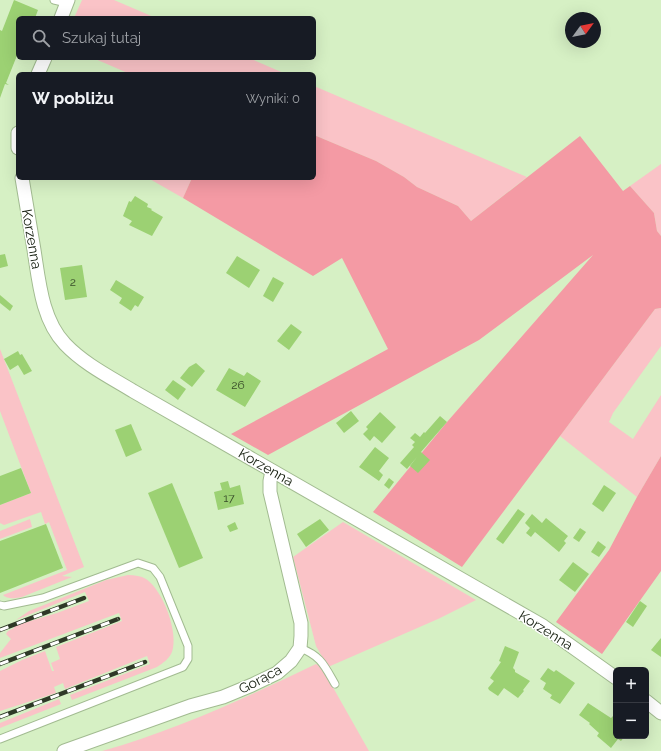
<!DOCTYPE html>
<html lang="pl">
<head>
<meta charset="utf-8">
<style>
	:root { --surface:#171b24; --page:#20242c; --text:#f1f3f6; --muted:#9ea1a6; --line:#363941 }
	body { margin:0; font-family:Raleway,sans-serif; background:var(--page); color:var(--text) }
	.controls { position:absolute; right:12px; bottom:12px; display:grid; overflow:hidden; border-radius:6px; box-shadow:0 4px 16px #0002 }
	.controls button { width:36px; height:36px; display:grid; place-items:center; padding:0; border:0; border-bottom:1px solid var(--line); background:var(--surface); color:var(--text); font:20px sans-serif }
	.compass { position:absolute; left:565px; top:12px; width:36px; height:36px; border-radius:50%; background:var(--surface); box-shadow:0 4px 16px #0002; rotate:57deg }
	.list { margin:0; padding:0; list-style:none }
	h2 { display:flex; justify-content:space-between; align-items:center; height:52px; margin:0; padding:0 16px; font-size:17px }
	h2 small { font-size:13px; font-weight:400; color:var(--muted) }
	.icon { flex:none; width:22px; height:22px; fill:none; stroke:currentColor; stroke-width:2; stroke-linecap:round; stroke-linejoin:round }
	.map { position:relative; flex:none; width:661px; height:751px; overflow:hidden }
	.search { position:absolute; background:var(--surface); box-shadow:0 4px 16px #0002; left:16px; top:16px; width:300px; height:44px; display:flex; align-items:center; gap:10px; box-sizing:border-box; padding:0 14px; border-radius:6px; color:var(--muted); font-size:15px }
	.panel { position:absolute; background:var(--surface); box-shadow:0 4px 16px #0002; left:16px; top:72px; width:300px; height:108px; border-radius:6px }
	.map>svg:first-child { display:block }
</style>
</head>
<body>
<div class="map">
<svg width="661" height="751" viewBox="0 0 661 751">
	<rect width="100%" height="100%" fill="#d6f0c4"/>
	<g fill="#fac3c7">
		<path d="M82,0h32l42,18h-82z"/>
		<path d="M93,58h156l37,16h-156z"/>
		<path d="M314,86l213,91 -56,44 -13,-15 -41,-19 -13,-10 -28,-16 -62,-26z"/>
		<path d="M661,164v72l-4,-5 -3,-18 -24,-27z"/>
		<path d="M148,178h44l-9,20z"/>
		<path d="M661,308v38l-48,67 -4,9 24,17 28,-44v61l-24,41 -77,-61 95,-127z"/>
		<path d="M0,349l84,218 -22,9 10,1 -50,20c-6,1 -14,3 -19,-2l64,-25 -18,-48 -4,2 -4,-12 -37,13 -4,-2v-18l31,-12 -31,-82z"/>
		<path d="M30,519l2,8 -32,12v-8z"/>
		<path d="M343,522l133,78 -38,19 -110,48 -12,-21 -23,-89z"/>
		<path d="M128,575c7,0 13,1 18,4 17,11 33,54 26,73 -3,7 -9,11 -15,15l-85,33 -2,-5 80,-31 -3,-8 -82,33 -2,-6 -9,4 2,6 -56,18v-40l22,-11 23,-9 7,20h2l-3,-8 9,-4 -4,-12 66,-26 -3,-8 -119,45v-5l11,-14 -5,-5 2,-3 6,-3v-2l43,-13 32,-12 -4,-9 -69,28 13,-9 77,-31z"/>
		<path d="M316,664l6,4 47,83h-267c75,-21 145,-54 214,-87z"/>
		<path d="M59,699l2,5 -61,24v-5z"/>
	</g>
	<g fill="#f49aa4">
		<path d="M314,135l62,26 28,16 13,10 41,19 13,15 109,-85 43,55 7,-5 24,27 3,18 4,5v72l-6,1 -193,258 -89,-55 74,-90 146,-167 -114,85 -211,115 -37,-21 157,-85 -46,-91 -29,18 -130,-78 9,-20h122z"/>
		<path d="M661,456v115l-59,83 -46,-32 53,-72 28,-53z"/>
	</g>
	<g fill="#9cd173">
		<path d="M14,0l24,10 -3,8h-17v35l-12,30 3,2 -4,-1 -5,14v-68l2,1z"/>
		<path d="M135,196l13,8 -1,3 5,2 -1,1 12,7 -11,19 -23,-11 3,-4 -9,-5 6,-15 2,1z"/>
		<path d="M5,254l3,12 -8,2v-13z"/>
		<path d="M237,256l23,14 -11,18 -23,-15z"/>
		<path d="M82,265l5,32 -22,3 -5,-32z"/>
		<path d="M273,277l11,6 -11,19 -10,-6z"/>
		<path d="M116,280l28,17 -6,10 -3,-2 -4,6 -12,-8 3,-5 -12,-8z"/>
		<path d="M0,295l13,11 -3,5 -10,-8z"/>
		<path d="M291,324l11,8 -13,18 -12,-9z"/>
		<path d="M18,351l2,4 2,-1 10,17 -8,4 -6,-10 -8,5 -6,-11z"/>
		<path d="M196,363l9,8 -13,16 -12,-9 9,-11z"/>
		<path d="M229,368l15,8 3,-4 14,9 -16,26 -29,-17z"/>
		<path d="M173,380l13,9 -8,11 -13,-10z"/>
		<path d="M351,411l8,10 -15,12 -8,-10z"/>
		<path d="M380,412l16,15 -14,16 -8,-7 -4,5 -7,-7 5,-5 -2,-2z"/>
		<path d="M440,416l7,6 -26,30 9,8 -12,13 -8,-7 7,-9 -10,12 -7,-6 14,-16 -2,-2 3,-3 -5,-4 5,-5 5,4 4,-5 1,1z"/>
		<path d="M131,424l11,26 -16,7 -11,-27z"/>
		<path d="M375,447l14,11 -10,13 4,4 -4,6 -20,-14z"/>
		<path d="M21,468l10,25 -31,12v-29z"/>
		<path d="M389,478l5,4 -5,7 -5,-4z"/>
		<path d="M228,481l2,7 10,-3 4,19 -26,6 -4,-18 8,-2 -2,-7z"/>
		<path d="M172,483l31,75 -24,10 -31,-75z"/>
		<path d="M604,485l12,8 -13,19 -11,-8z"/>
		<path d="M518,509l7,5 -22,30 -7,-5z"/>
		<path d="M532,514l10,9 4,-5 22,18 -4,5 2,2 -7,9 -24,-20 -4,5 -5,-4 4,-5 -5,-5z"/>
		<path d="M320,519l9,11 -23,17 -9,-13z"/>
		<path d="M235,522l3,7 -8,3 -3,-6z"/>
		<path d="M46,524l17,44 -63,25v-52z"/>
		<path d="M580,528l6,4 -7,10 -6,-4z"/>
		<path d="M598,541l8,6 -7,10 -8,-5z"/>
		<path d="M573,562l16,12 -14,18 -16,-12z"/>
		<path d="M640,601l7,5 -14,21 -7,-5z"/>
		<path d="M661,638v19l-10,-7z"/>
		<path d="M505,646l14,6 -6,16 2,2v2l15,9 -7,9 1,1 -6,7 -14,-10 -6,8 -9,-6 -1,-2 6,-7 -4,-3 11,-16 -2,-1z"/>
		<path d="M548,668l6,4 2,-2 19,13 -15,21 -10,-6 2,-3 -9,-6 3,-6 -6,-4z"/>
		<path d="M588,703l23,15 3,-3 2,2v19h9l-4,5 -3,-2 -7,9 -14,-12 2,-3 -10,-9 1,-1 -11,-8z"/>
	</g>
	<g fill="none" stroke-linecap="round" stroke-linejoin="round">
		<g stroke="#a2bb91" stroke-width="9">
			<g id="lane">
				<path d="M54,0l13,3"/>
				<path d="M0,605l4,1 39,-8 95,-35 15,5 7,9 28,69v13l-5,8 -183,72"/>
				<path d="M300,648c21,8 24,17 35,36"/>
			</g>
		</g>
		<g stroke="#a2bb91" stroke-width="15">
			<g id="street">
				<path d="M61,18l7,-18"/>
				<path d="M38,74l7,-16"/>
				<path d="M18,133v15"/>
				<path d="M22,178c4,24 8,48 12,72 5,32 8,70 31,94 19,20 45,33 68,47l410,235 73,52"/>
				<path d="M646,701l15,12"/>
				<path d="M64,751l126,-45 33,-9 29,-12 25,-12 14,-12 9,-13 1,-12v-13l-31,-131v-11l2,-10"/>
			</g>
		</g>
		<use href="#lane" stroke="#fff" stroke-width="7"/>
		<use href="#street" stroke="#fff" stroke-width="13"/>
		<g stroke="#2e3927" stroke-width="4.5">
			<g id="rail">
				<path d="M0,630l84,-32"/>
				<path d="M0,664l118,-45"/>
				<path d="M0,717l145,-55"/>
			</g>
		</g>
		<use href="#rail" stroke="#fff" stroke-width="3" stroke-dasharray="9" stroke-linecap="butt"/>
	</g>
	<g text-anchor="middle" stroke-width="3" stroke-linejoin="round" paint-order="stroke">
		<g font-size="12" fill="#374b28">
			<text x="73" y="286">2</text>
			<text x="238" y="389">26</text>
			<text x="229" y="502">17</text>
		</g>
		<g font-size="14" fill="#151e0f" stroke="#fff">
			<text transform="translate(32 239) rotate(80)" y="5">Korzenna</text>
			<text transform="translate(266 467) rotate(30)" y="5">Korzenna</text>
			<text transform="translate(546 630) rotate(32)" y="5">Korzenna</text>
			<text transform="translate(260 679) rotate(-28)" y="5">Gorąca</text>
		</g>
	</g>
</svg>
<div class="controls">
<button>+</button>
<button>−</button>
</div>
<svg class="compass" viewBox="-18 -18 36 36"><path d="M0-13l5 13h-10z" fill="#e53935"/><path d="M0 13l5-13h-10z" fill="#9ea1a6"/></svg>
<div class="search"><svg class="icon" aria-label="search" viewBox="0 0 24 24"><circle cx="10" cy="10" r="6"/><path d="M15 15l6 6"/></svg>Szukaj tutaj</div>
<section class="panel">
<h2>W pobliżu<small>Wyniki: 0</small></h2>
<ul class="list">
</ul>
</section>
</div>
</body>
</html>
